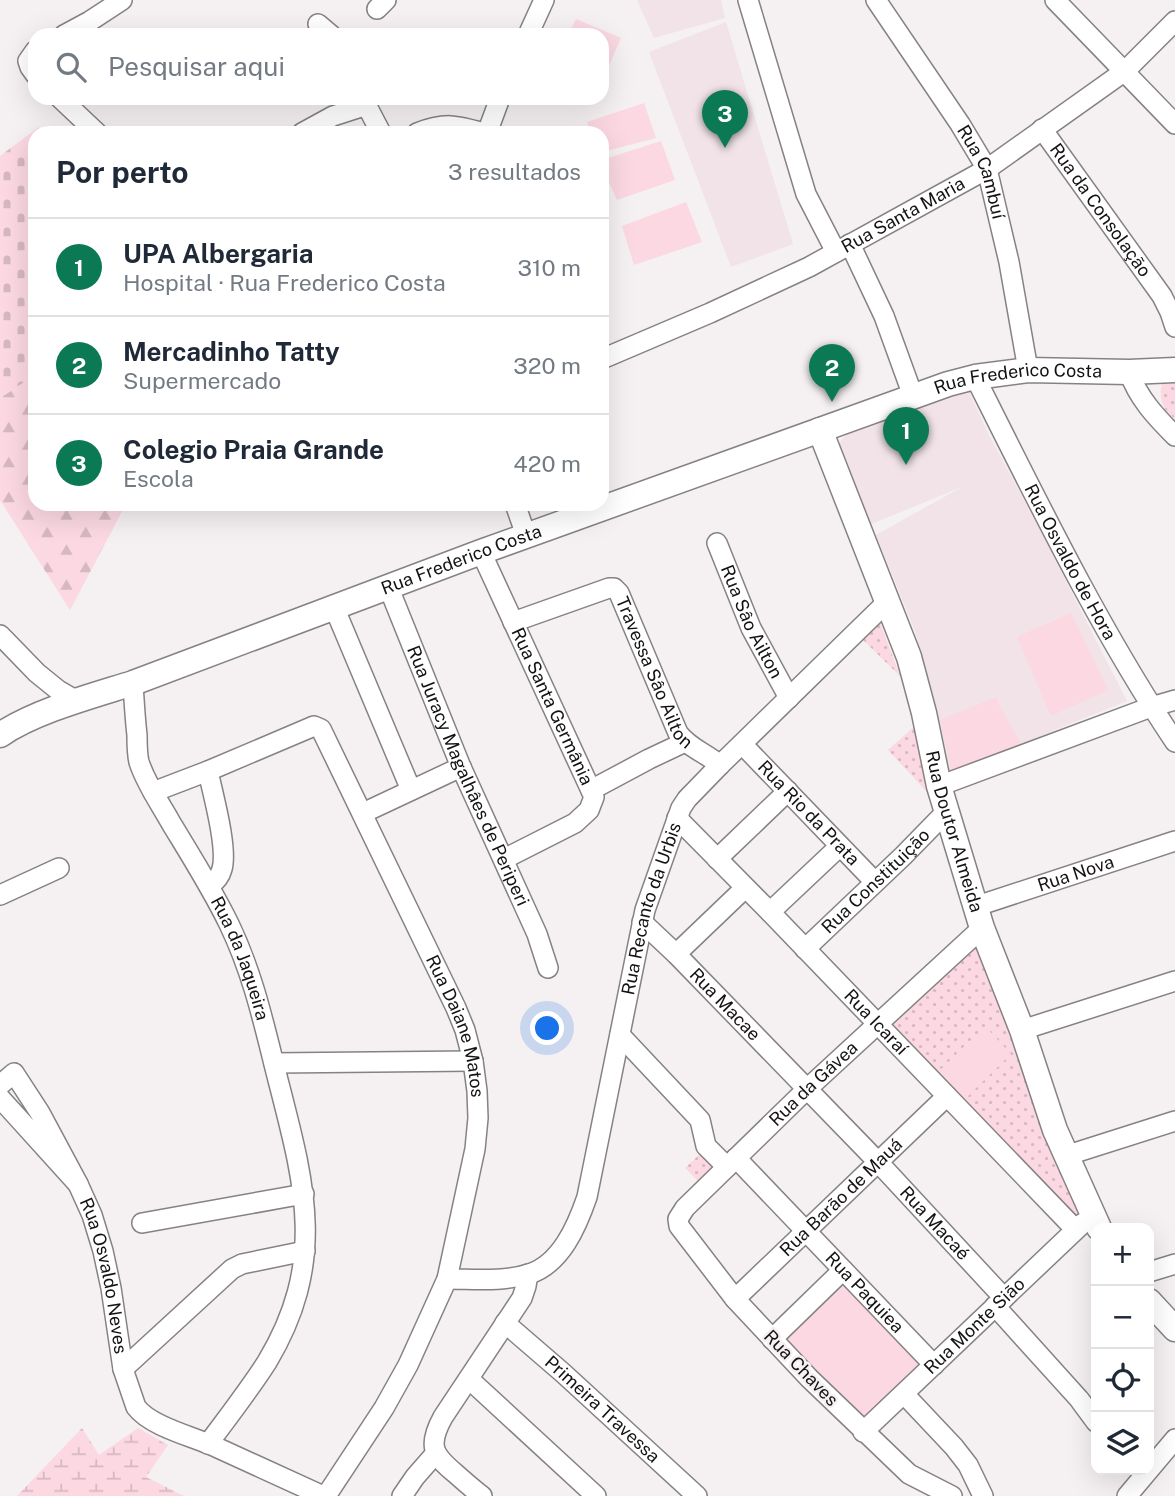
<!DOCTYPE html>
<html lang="pt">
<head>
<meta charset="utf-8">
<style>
	:root { --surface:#fff; --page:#f6f6f7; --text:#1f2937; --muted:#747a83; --line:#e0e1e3; --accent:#0b7954 }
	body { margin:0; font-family:"Public Sans",sans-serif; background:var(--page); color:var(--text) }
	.controls { position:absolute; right:21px; bottom:21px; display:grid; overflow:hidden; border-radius:14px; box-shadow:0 7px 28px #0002 }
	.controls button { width:63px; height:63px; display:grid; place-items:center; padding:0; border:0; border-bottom:2px solid var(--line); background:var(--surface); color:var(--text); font:35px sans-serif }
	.you { position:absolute; left:548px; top:1029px; width:24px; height:24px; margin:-18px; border:5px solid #fff; border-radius:50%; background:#1a73e8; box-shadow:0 0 0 10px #1a73e833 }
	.badge { display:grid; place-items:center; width:46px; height:46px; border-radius:50%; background:var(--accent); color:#fff; font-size:23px; font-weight:700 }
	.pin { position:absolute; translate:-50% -58px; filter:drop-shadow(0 2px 4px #0008) }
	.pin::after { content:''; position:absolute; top:37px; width:24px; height:21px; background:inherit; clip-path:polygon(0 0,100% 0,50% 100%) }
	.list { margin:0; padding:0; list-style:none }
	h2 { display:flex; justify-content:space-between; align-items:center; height:91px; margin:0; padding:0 28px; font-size:30px }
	h2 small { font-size:23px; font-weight:400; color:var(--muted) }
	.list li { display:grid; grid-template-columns:46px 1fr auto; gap:21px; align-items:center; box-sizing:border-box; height:98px; padding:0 28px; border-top:2px solid var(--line) }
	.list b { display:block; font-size:26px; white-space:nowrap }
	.list p { margin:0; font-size:23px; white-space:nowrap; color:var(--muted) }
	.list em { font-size:23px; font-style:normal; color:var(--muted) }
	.icon { flex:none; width:38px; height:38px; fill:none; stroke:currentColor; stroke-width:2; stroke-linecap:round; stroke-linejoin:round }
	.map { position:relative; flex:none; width:1175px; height:1496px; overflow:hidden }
	.search { position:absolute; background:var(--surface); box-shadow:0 7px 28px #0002; left:28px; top:28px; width:581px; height:77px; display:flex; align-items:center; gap:18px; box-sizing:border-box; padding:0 24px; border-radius:21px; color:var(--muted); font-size:26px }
	.panel { position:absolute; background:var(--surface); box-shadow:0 7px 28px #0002; left:28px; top:126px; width:581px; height:385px; border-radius:21px }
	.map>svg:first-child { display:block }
</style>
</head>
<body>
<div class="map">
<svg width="1175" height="1496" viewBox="0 0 1175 1496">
	<defs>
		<pattern id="forest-firs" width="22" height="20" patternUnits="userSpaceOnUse" patternTransform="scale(1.75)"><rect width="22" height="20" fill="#fbd8e2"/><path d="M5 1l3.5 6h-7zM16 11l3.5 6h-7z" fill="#d6b8c1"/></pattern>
		<pattern id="wetland-marsh" width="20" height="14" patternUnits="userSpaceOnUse" patternTransform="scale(1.75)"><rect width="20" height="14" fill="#fbd8e2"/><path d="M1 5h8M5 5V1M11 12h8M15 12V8" fill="none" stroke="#d6b8c1"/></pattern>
		<pattern id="cemetery-stones" width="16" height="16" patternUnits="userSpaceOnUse" patternTransform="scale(1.75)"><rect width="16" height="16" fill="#fbd8e2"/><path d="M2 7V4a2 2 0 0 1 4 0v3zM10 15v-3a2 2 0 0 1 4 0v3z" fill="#d6b8c1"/></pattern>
		<pattern id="park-dots" width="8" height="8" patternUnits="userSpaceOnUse" patternTransform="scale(1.75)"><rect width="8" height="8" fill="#fbd8e2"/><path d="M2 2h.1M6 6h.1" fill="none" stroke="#d6b8c1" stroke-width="1.8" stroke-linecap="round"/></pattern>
	</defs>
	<rect width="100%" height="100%" fill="#f5f0f1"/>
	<g fill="#f1e3e7">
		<path d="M637,0h84l4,18 -71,20z"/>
		<path d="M726,22l67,222 -62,23 -82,-215z"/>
		<path d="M969,392l20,43 54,101 84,165 -70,28 -108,48 -13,-71 -21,-75 -39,-96 88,-49 -95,39 -30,-76 1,-7 7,-9 93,-34z"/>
	</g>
	<path fill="url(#forest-firs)" d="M35,375v129h91l-56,106 -70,-110v-102z"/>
	<path fill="url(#wetland-marsh)" d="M82,1428l17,27 39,-27 30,17 -22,32 38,19h-167z"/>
	<path fill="url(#cemetery-stones)" d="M39,127l3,6h-7v242l-35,23v-242z"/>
	<g fill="url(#park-dots)">
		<path d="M1175,383v35c-12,-6 -17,-21 -13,-34z"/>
		<path d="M879,620l21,56 -39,-38z"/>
		<path d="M915,726l24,79 -51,-55z"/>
		<path d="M977,937l106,277 -9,7 -187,-195z"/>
		<path d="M704,1150l18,16 -19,20 -18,-18z"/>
	</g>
	<g fill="#fbd8e2">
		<path d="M576,19l45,19 -19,44v-47h-34z"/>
		<path d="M644,103l12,35 -54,14v-19h-12l-3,-11z"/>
		<path d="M661,141l14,39 -58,20 -15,-33v-7z"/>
		<path d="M686,202l16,40 -68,23 -12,-39z"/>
		<path d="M1071,613l37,77 -57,26 -34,-79z"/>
		<path d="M997,697l2,8 22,38 -69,31 -12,-54z"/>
		<path d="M985,1026l26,28 -48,47 -26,-28z"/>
		<path d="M841,1281l82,84 -58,57 -82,-84z"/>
	</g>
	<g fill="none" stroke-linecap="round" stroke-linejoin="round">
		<g stroke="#868283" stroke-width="22">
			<g id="minor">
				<path d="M748,0l58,194 30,58"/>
				<path id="s1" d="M876,0l84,124 27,45 22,93 19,108"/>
				<path d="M1055,0l120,124"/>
				<path d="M377,9l9,-9"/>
				<path d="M318,24l13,11"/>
				<path d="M64,35l26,-14 32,-21"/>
				<path d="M528,35l16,-35"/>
				<path d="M35,51l-7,10 2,6 5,7"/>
				<path d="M60,98l37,35"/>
				<path id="s2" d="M1042,129l120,167 8,16 5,15"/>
				<path d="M302,133l31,-17 31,-10 5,4 12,23"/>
				<path d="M417,133c28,-11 39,-8 67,0"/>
				<path d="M487,133l13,-35"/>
				<path d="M850,244l34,72 29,80"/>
				<path id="s3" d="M602,359l108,-46 99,-46 178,-98 138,-98 50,-50"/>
				<path d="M1129,372c9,26 27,45 46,64"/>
				<path id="s4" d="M975,377c62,123 123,250 200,365"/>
				<path d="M515,504l11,31"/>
				<path id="s5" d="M717,543l34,85 38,70"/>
				<path id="s6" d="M481,552l113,245 -5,13 -14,13 -71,36"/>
				<path id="s7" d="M388,586l73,181 76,167 11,34"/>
				<path d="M334,607l77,183"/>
				<path id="s8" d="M513,622l96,-34h5l5,5 59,140c11,15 28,20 42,32"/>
				<path d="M0,635l37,38 21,17 19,11"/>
				<path id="s9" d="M133,683c1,17 2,35 4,52 0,9 0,19 2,27 7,22 21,41 32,61 20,33 41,66 58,101 25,52 35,101 49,156 27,105 49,182 -11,282 -18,28 -39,55 -59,82"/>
				<path id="s10" d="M742,744l133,138"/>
				<path d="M208,771c5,24 20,77 14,98 -2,8 -7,13 -13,17"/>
				<path d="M939,786l212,-79 24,-7"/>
				<path d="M591,790l58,-31 36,-17"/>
				<path id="s11" d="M153,792l55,-21 106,-45 7,3 135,279 9,22 8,31 4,30 1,27 -3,31 -28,130 -39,86 -24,43 -58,88"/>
				<path d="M363,813l98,-46"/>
				<path id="s12" d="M677,818l93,94 305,317"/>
				<path d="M717,859l71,-68"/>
				<path d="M0,895l59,-27"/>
				<path id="s13" d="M974,907l201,-66"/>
				<path d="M770,912l70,-66"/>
				<path id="s14" d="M642,922l34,32 202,208 126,136"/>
				<path id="s15" d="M805,949l98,-93 44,-45"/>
				<path d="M676,954l69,-66"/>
				<path d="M1022,1030l153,-49"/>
				<path d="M620,1035l80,85 6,26 21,21"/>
				<path d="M274,1063l199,-2"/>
				<path d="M0,1085l14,-12 26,40 38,71 -78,-86"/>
				<path d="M1065,1156l110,-35"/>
				<path id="s16" d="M736,1158l198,207"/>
				<path id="s17" d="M78,1184l14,31 11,36 8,37 12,81 13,38c15,20 59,30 82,41 35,16 70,32 105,48"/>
				<path d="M142,1223l162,-29"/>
				<path d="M1149,1272l26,-8"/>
				<path id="s18" d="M447,1279c27,0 56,3 82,-5 32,-10 48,-48 58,-77l58,-287 36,-102 6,-9 33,-34 167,-163"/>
				<path id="s19" d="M735,1299l212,-203"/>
				<path d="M995,1306l84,93 17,23"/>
				<path id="s20" d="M505,1323l58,50 134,123"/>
				<path d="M772,1339l71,-69"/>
				<path d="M123,1369l109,-100 10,-5 63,-13"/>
				<path d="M469,1379l127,117"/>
				<path d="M904,1394l50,53 14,18 15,31"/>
				<path id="s21" d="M863,1432l220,-209"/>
				<path d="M402,1496l13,-19 21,-24"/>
				<path d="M482,1496c-9,-7 -17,-14 -26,-22 -23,-19 -29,-28 -13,-57l79,-119 4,-12 2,-12"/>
				<path id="s22" d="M952,1496l-43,-22 -100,-96 -74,-79 -56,-73 -1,-7 7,-11 122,-119 175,-161"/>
				<path d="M1127,1496l48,-57"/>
			</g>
		</g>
		<g stroke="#868283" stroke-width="27">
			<g id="major">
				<path id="s23" d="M820,430l89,227 15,56 15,73 43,142 40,102 33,100 44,98"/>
				<path id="s24" d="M0,735c35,-24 92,-39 133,-52l348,-131 467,-168 27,-7 53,-7 101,2 46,-2"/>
				<path d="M1149,1301l26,28"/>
			</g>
		</g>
		<use href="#minor" stroke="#fff" stroke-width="19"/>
		<use href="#major" stroke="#fff" stroke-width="24"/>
	</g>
	<g text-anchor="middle" stroke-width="5" stroke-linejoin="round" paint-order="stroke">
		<g font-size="18" fill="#141213" stroke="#f5f0f1">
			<text dy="6" stroke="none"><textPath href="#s1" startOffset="203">Rua Cambuí</textPath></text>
			<text dy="6" stroke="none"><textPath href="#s2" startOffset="100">Rua da Consolação</textPath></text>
			<text dy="6" stroke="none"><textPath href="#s3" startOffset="334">Rua Santa Maria</textPath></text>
			<text dy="6" stroke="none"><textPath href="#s24" startOffset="1082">Rua Frederico Costa</textPath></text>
			<text dy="6" stroke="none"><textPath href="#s24" startOffset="494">Rua Frederico Costa</textPath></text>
			<text dy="6" stroke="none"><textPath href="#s4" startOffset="208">Rua Osvaldo de Hora</textPath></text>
			<text dy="6" stroke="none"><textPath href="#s5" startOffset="86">Rua Sâo Ailton</textPath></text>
			<text dy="6" stroke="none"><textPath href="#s8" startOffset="201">Travessa Sâo Ailton</textPath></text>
			<text dy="6" stroke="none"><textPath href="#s6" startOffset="170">Rua Santa Germânia</textPath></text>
			<text dy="6" stroke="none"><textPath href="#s7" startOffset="206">Rua Juracy Magalhâes de Periperi</textPath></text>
			<text dy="6" stroke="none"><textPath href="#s10" startOffset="96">Rua Rio da Prata</textPath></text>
			<text dy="6" stroke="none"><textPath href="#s23" startOffset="424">Rua Doutor Almeida</textPath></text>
			<text dy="6" stroke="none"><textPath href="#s13" startOffset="107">Rua Nova</textPath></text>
			<text dy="6" stroke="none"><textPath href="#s15" startOffset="98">Rua Constituição</textPath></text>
			<text dy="6" stroke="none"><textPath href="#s18" startOffset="478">Rua Recanto da Urbis</textPath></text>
			<text dy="6" stroke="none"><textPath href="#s9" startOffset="301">Rua da Jaqueira</textPath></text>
			<text dy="6" stroke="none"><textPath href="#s14" startOffset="117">Rua Macae</textPath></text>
			<text dy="6" stroke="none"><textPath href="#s12" startOffset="285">Rua Icaraí</textPath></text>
			<text dy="6" stroke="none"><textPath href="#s11" startOffset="509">Rua Daiane Matos</textPath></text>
			<text dy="6" stroke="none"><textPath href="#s22" startOffset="586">Rua da Gávea</textPath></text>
			<text dy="6" stroke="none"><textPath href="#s19" startOffset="147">Rua Barão de Mauá</textPath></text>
			<text dy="6" stroke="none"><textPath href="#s14" startOffset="420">Rua Macaé</textPath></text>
			<text dy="6" stroke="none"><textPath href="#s17" startOffset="96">Rua Osvaldo Neves</textPath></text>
			<text dy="6" stroke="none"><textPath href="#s16" startOffset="186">Rua Paquiea</textPath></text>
			<text dy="6" stroke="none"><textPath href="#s21" startOffset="154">Rua Monte Sião</textPath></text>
			<text transform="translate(801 1368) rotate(46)" y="6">Rua Chaves</text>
			<text dy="6" stroke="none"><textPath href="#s20" startOffset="130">Primeira Travessa</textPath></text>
		</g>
	</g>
</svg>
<div class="controls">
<button>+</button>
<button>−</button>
<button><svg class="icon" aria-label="locate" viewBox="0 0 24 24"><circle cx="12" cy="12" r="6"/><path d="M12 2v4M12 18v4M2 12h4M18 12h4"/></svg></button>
<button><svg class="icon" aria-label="layers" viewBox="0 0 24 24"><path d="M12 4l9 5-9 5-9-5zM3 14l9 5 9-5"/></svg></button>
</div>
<div class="you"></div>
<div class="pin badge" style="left:906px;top:465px">1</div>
<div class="pin badge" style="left:832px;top:402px">2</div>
<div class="pin badge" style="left:725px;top:148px">3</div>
<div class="search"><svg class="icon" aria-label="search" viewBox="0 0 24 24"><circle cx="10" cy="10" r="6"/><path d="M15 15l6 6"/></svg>Pesquisar aqui</div>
<section class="panel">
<h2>Por perto<small>3 resultados</small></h2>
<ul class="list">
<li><span class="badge">1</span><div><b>UPA Albergaria</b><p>Hospital · Rua Frederico Costa</p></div><em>310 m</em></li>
<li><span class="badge">2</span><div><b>Mercadinho Tatty</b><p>Supermercado</p></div><em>320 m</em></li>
<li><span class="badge">3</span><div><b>Colegio Praia Grande</b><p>Escola</p></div><em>420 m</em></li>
</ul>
</section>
</div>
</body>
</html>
